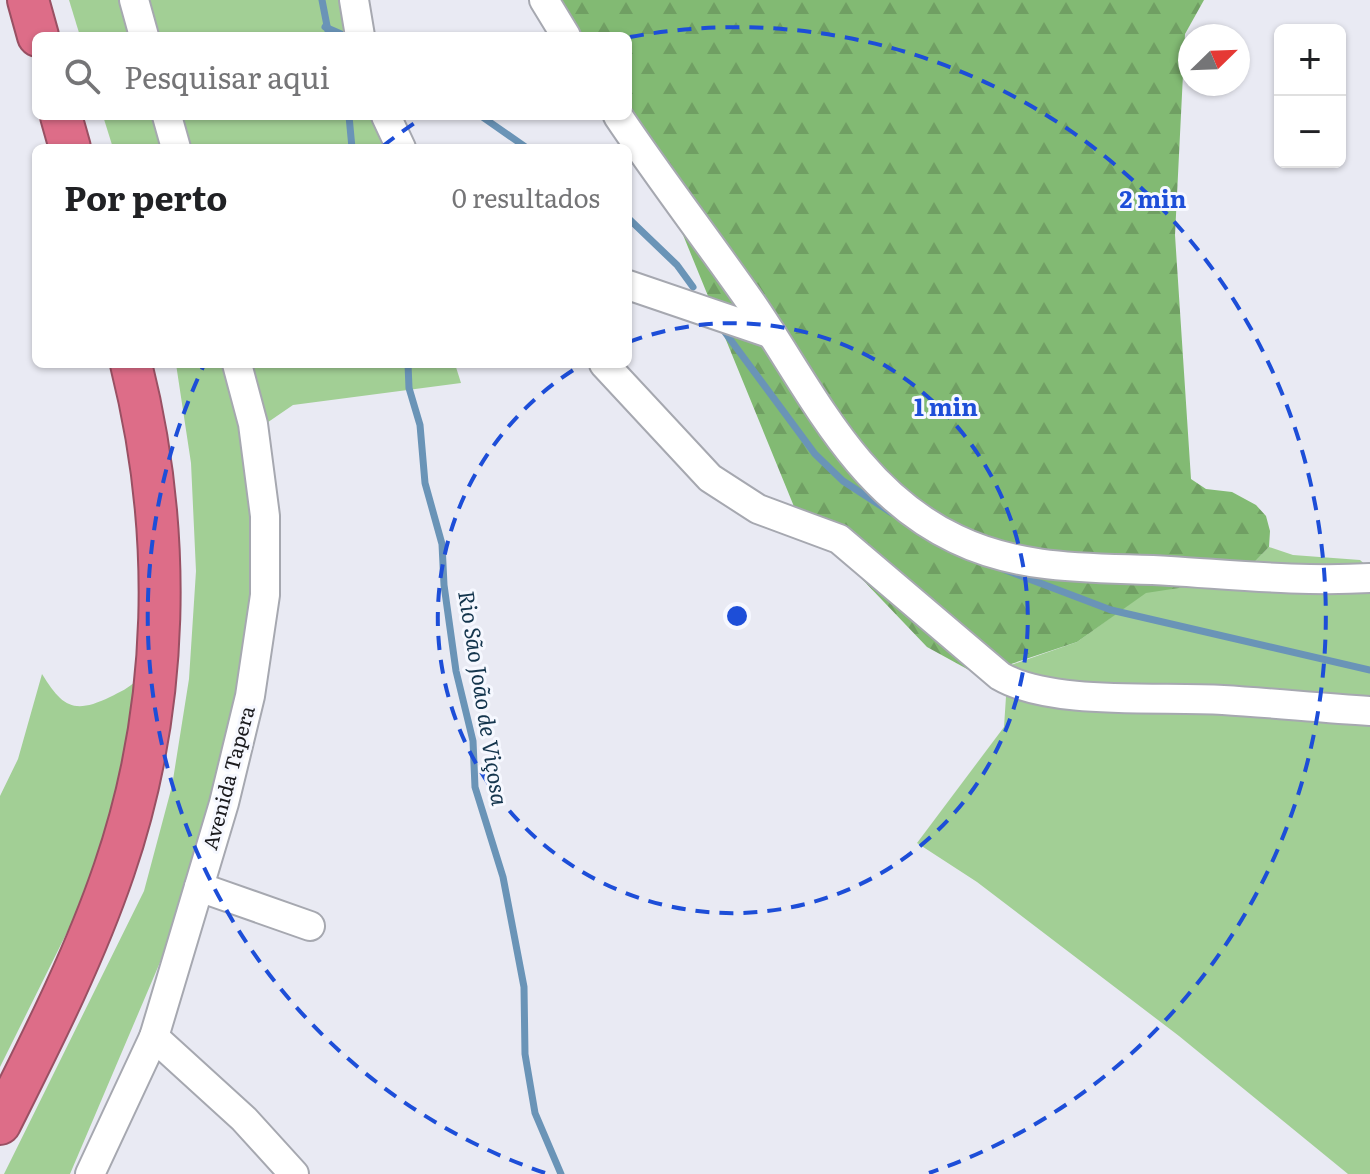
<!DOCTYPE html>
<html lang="pt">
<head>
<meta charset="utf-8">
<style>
	:root { --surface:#fff; --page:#f2f2f2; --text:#202124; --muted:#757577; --line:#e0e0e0 }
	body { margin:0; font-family:Literata,serif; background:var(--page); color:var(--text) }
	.controls { position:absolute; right:24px; top:24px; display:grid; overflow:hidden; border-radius:12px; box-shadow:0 2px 6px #0004 }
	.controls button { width:72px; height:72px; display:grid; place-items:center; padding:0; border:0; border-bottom:2px solid var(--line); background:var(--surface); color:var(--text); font:40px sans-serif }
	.compass { position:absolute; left:1178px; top:24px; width:72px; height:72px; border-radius:50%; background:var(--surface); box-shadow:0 2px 6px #0004; rotate:67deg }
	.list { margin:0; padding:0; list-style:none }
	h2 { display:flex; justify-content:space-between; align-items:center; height:104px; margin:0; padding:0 32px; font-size:34px }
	h2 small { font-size:26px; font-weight:400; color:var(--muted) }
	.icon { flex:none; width:44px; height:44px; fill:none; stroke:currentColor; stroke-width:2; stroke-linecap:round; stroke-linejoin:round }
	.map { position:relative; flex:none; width:1370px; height:1174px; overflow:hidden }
	.search { position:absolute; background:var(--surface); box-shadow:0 2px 6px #0004; left:32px; top:32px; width:600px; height:88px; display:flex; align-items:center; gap:20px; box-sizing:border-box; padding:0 28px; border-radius:12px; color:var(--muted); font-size:30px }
	.panel { position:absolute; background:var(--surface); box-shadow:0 2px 6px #0004; left:32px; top:144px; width:600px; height:224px; border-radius:12px }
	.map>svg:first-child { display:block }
</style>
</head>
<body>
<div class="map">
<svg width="1370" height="1174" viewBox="0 0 1370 1174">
	<defs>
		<pattern id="forest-firs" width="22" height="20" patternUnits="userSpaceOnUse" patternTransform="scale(2)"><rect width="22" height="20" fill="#82ba73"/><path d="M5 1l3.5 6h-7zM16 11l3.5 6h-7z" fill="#709f63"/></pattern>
	</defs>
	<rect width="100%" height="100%" fill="#e9eaf3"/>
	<g fill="#a2cf95">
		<path d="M69,0h291l8,36h-288z"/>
		<path d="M103,116h268l13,32h-271z"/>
		<path d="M176,364h279l6,19 -168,22 -35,24 1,195 -81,296 -108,254h-66l140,-283 28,-105 17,-107 7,-108 -5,-108z"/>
		<path d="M1269,547l24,8 67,5 10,9v605h-22l-169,-138 -202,-154 -60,-39 87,-116 4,-61 69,-24 69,-50 92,-13z"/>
		<path d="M42,674c20,32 31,41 68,23 10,-5 19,-9 27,-17l-16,97 -24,95 -97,195v-271l18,-37z"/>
	</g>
	<path fill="url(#forest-firs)" d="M550,0h654l-19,34 -10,201 16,244 15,10 26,3 24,13 10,11 4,15 -1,16 -31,32 -92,14 -69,49 -99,33 -51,-28 -132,-138 -116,-284 -51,-109v-80h-60z"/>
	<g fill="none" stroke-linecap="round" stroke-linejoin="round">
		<g stroke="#6a94b7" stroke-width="7">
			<path d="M322,0l7,36"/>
			<path d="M325,27l16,7"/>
			<path d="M349,116l3,32"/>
			<path d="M481,116l46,32"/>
			<path d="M628,218l49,47 16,22"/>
			<path d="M724,331l91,123 28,27 49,32"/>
			<path d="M408,364l1,24 11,37 5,58 17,61 2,41 12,86 17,70 2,46 28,90 21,110 1,67 10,59 26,61"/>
			<path d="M1003,569l108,41 259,60"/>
		</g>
		<g stroke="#a6a8b0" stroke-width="32">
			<g id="minor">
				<path d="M134,0l10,36"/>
				<path d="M354,0l6,36"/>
				<path d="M544,0l22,36"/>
				<path d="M167,116l9,32"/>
				<path d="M386,116l15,32"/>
				<path d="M618,116c43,64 90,125 134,188 59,86 104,188 204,235 68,33 141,28 214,32 66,4 133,11 200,7"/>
				<path d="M628,285l144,49"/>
				<path d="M604,364l106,114 48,31 81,30 161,137c51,30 162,20 223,24 49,3 98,8 147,11"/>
				<path d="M199,887l111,39"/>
				<path d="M154,1037l90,82 50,55"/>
				<path d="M90,1174l64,-137 70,-234 26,-107 15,-101v-79l-12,-92 -16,-60"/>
			</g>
		</g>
		<g stroke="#995063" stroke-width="44">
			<g id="highway">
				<path d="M28,0l10,36"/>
				<path d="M61,116l9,32"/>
				<path d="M0,1124c41,-82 84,-166 114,-254 56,-163 59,-339 17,-506"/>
			</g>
		</g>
		<use href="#minor" stroke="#fff" stroke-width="28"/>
		<use href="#highway" stroke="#dd6d88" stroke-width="40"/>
	</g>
	<g fill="none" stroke="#1d4ed8" stroke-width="4" stroke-dasharray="14 10">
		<path d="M629 342A295 295 0 1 1 583 364"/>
		<path d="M545 1173A589 589 0 0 1 203 367M383 146A589 589 0 0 1 425 116M630 37A589 589 0 0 1 929 1173"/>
	</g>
	<g text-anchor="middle" stroke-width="6" stroke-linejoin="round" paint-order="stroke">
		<g font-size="20" fill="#1a1a1d" stroke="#f6f8ff">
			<text transform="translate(229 778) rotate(-75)" y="7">Avenida Tapera</text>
		</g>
		<g font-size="22" font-style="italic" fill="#14354d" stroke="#f6f8ff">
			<text transform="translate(483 698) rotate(81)" y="8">Rio São João de Viçosa</text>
		</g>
	</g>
	<circle cx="737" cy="616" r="12" fill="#1d4ed8" stroke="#f6f8ff" stroke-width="4"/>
	<g font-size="24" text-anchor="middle" font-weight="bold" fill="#1d4ed8" stroke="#f6f8ff" stroke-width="6" stroke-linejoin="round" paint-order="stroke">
		<text x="1153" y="208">2 min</text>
		<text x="946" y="416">1 min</text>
	</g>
</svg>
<div class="controls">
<button>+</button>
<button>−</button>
</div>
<svg class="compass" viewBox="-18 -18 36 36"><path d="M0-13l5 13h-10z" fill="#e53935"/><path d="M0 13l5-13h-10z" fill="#757577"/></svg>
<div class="search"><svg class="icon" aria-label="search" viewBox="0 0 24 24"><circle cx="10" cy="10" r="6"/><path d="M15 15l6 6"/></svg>Pesquisar aqui</div>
<section class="panel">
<h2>Por perto<small>0 resultados</small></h2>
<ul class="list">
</ul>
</section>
</div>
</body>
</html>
